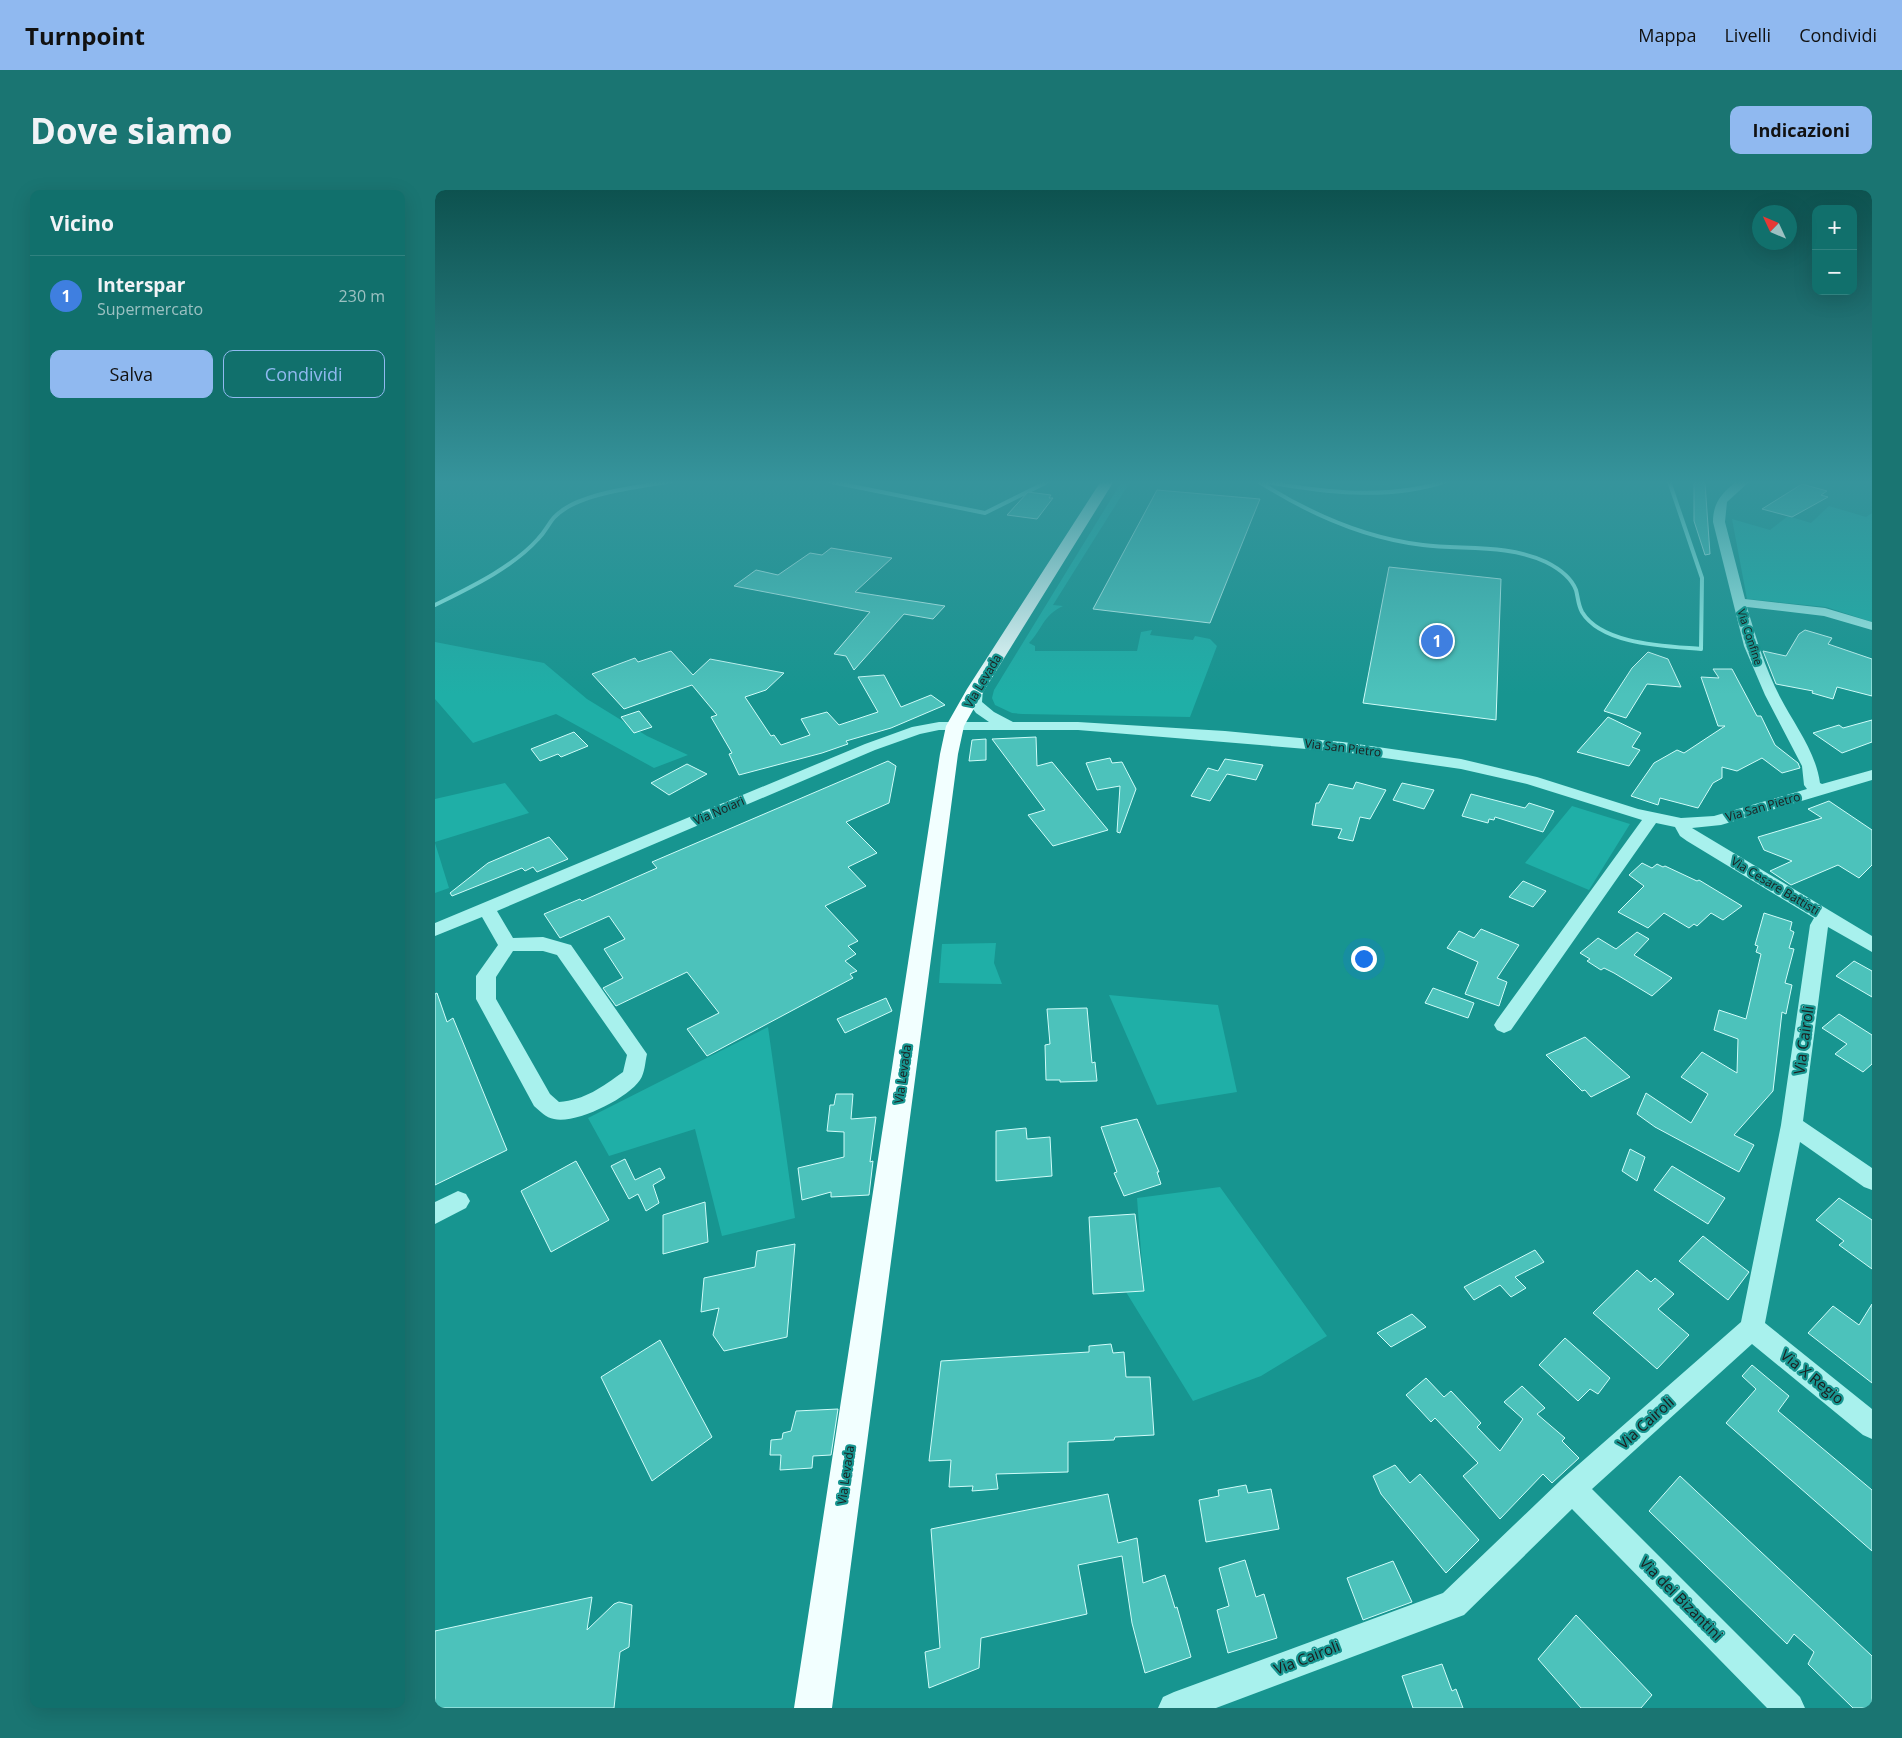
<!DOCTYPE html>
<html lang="it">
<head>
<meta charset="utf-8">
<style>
	:root { --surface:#11706c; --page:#1a7572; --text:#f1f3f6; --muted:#9cc1c2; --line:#30827f; --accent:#90b9f0 }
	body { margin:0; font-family:"Open Sans",sans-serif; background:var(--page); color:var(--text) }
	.controls { position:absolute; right:15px; top:15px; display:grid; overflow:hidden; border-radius:10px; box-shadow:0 5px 20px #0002 }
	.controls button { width:45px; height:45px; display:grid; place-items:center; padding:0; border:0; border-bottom:1px solid var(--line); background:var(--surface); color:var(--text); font:25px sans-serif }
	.compass { position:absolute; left:1317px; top:15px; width:45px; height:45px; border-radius:50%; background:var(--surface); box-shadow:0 5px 20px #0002; rotate:314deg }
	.you { position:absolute; left:928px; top:768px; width:18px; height:18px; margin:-12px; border:4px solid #fff; border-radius:50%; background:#1a73e8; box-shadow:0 0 0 8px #1a73e833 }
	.badge { display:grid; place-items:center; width:32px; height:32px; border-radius:50%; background:var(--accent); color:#fff; font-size:16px; font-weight:700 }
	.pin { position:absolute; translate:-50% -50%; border:2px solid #fff; box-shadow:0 1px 5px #0006 }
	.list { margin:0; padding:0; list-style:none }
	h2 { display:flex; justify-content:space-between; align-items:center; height:65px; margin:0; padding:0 20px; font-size:21px }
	h2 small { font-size:16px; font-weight:400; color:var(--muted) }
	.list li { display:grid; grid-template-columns:32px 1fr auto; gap:15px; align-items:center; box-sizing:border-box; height:80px; padding:0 20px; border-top:1px solid var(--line) }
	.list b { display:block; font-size:19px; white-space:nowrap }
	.list p { margin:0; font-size:16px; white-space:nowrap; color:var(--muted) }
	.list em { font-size:16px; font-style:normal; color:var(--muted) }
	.actions { display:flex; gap:10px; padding:15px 20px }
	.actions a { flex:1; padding:11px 0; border:1px solid var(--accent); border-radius:10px; text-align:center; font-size:18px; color:var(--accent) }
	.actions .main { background:var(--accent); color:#111 }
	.map { position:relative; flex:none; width:1437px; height:1518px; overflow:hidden; border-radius:10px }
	header { display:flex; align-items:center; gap:30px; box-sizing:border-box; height:70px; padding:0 25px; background:var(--accent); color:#111 }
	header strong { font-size:24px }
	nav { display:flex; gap:28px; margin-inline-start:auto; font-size:18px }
	.intro { display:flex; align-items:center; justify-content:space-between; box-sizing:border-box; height:120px; padding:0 30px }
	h1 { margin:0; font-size:35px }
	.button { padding:12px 22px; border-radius:10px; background:var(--accent); color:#111; font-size:18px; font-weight:700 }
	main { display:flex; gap:30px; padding:0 30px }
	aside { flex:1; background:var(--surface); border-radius:10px; box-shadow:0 5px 20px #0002 }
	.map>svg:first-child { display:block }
</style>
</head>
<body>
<header>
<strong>Turnpoint</strong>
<nav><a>Mappa</a><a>Livelli</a><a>Condividi</a></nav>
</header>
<div class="intro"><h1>Dove siamo</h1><a class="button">Indicazioni</a></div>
<main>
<aside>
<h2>Vicino<small></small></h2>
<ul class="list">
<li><span class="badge" style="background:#3f7fe0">1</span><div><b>Interspar</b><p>Supermercato</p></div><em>230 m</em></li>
</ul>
<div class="actions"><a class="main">Salva</a><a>Condividi</a></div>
</aside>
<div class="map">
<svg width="1437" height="1518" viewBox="0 0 1437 1518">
	<rect width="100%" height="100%" fill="#179590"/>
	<g fill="#1fafa7">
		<path d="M687,291l8,1 -77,123 10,1c-20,9 -21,24 -34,37l6,3v5h102l4,-19 11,-2 -2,5 43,5 2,-4 15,3 7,7 -27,71 -168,-3 -10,-1 -17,-8 -3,-7 2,-8z"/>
		<path d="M853,291h127l-31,4z"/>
		<path d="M1394,316l37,11 6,-4v109l-46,-15 -79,-8 -15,-80 38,11 18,-14 23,7z"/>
		<path d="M0,452l109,21 43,36 60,37 41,19 -34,13 -98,-54 -83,29 -38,-44z"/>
		<path d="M70,593l24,30 -94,29v-43z"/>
		<path d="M1137,616l58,18 -41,66 -64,-27z"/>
		<path d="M0,653l14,45 -14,5z"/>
		<path d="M561,753l-2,20 8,21 -63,-1 3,-39z"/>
		<path d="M674,805l109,10 19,87 -80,13z"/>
		<path d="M333,837l27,191 -73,18 -27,-107 -86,27 -21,-38z"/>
		<path d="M785,997l107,149 -66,40 -68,25 -67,-109 18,-1 -7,-93z"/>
	</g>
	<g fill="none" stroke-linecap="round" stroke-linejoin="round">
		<g stroke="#9bf4ed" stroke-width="4">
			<path d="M392,291l158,32 64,-32"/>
			<path d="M823,291c50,32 105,57 165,64 40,5 85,-1 123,17 12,6 25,15 30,28 2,7 2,15 6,22 20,33 84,34 119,37l1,-71 -33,-97"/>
			<path d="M827,291c59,11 126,20 184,0"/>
			<path d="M0,415c34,-17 77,-37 103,-66 12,-12 10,-20 28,-31 25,-16 77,-22 107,-27"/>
		</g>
	</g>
	<g fill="#4cc2bb" stroke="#cffcf9">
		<path d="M1259,293h11l5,71 -5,1 -11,-34z"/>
		<path d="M1367,294l25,7 -6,4 7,2 -36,20 -30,-8z"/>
		<path d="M722,300l103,9 -50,124 -117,-14z"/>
		<path d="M593,302l23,3 -2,3h4l-16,21 -30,-4z"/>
		<path d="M396,358l61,10 -37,34 90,14 -12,13 -29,-5 -50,56 -8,-14 -12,-2 36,-42 -136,-26 22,-16 22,5 32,-22 12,2z"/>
		<path d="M954,377l112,12 -5,141 -133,-17z"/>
		<path d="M1370,440l27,8 -4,6 44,15v37l-35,-9 -4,12 -21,-6 1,-2 -37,-7 -13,-33 23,5 13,-22z"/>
		<path d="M236,461l22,24 17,-16 74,14 -18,17 -21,7 26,39 3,-1 7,10 29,-10 -9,-16 26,-7 12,13 39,-13 -20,-35 26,-2 17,32 30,-12 14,10 -54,23 -45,13 2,3 -26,9 -83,22 -10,-21 3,-1 -21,-36 6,-2 -25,-30 -68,24 -32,-35 43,-16 3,4z"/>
		<path d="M1213,462l20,7 13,28 -34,-3 -21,34 -22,-7 28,-43z"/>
		<path d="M1278,479h19l25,47h4l14,29 23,18 2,5 -18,5 -20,-15 -25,13 -15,-4v11l-9,5 -15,25 -38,-10 -2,7 -27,-9 23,-33 23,-13 7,3 41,-27h-7l-17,-49 18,1z"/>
		<path d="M204,521l13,16 -18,6 -13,-16z"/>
		<path d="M1173,527l33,16 -9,14 8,3 -11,16 -52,-14z"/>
		<path d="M1437,530v22l-30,11 -29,-20 26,-8 4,3z"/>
		<path d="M139,542l14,14 -27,11 -3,-3 -18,7 -9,-12z"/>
		<path d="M601,547l1,29 15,-4 56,68 -55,16 -25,-31 17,-5 -53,-71z"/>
		<path d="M551,549v21l-17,1 3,-21z"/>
		<path d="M675,568l2,5 10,-1 14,27 -16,44 -3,-1 3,-46 -23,4 -11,-27z"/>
		<path d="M790,569l38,6 -7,15 -29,-6 -17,27 -19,-5 17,-28 10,3z"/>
		<path d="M453,571l8,5 -7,37 -43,19 31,31 -29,14 18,19 -41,20 33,35 -10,5 8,8 -11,7 12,10 -7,3 3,4 -146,78 -20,-27 32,-16 -32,-41 -71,34 -13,-18 20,-10 -19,-29 21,-10 -16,-23 -49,22 -16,-24 36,-15 2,2 75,-33 -5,-6z"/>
		<path d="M252,574l20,10 -38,21 -18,-12z"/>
		<path d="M921,592l30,8 -16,29 -10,-2 -7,24 -15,-3 4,-9 -30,-4 4,-22h3l10,-19 24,5z"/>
		<path d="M967,593l32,7 -10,19 -31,-9z"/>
		<path d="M1036,604l54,14 4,-5 25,8 -11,21 -48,-15 -1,3 -5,-1 -1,4 -26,-7z"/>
		<path d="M1394,611l43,29v35l-13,13 -21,-13 -47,20 -21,-14 22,-10 -28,-11 -6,-13 64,-19 -14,-9z"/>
		<path d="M114,647l19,22 -31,13 -4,-5 -8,4 -3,-3 -70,28 -2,-3 38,-30z"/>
		<path d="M1207,673l10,5 5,-4 6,3 2,-1 32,15 2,-1 43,26 -19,14 -12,-7 -14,13 -3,-2 -5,4 -25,-15 -16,15 -30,-16 26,-26 -15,-11z"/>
		<path d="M1088,691l23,10 -13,16 -24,-10z"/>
		<path d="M1329,723l28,9 -2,8 4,2 -5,16 5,1 -9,34 7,2 -6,29 -4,-2 -9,79 -39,44 20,10 -15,27 -84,-45 -18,-13 9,-21 45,30 17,-29 -27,-17 21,-25 35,21 1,-34 -24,-9 5,-20 27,9 15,-65 -5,-2 2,-6 -3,-1z"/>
		<path d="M1046,739l38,16 -22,33 10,4 -8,24 -34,-12 13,-32 -31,-14 12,-17 15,7z"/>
		<path d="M1202,742l12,7 -15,16 38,23 -20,18 -38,-23 -10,-5 -3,2 -14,-9 3,-2 -10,-6 18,-15 18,11z"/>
		<path d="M1419,771l18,10v26l-36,-21z"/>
		<path d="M998,798l41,15 -6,15 -43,-15z"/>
		<path d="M2,803l10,29 6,-4 54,132 -72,35v-191z"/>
		<path d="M451,808l6,13 -47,22 -8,-14z"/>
		<path d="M652,818l5,55 3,-1 2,19 -37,1v-2h-14l-1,-35 5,-1 -3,-35z"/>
		<path d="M1404,824l33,21v29l-9,8 -28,-18 12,-10 -25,-16z"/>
		<path d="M1150,847l45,40 -39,20 -6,-7 -3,1 -36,-36z"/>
		<path d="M401,904h17l-2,25 25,-2 -6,45 3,-1 -4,34 -38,2v-5l-29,8 -4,-32 46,-11v-25l-17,-1 3,-26h4z"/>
		<path d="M702,929l22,53h-2l4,12 -37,12 -10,-23 3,-1 -16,-45z"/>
		<path d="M591,938l1,11 23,-2 2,39 -56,5v-50z"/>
		<path d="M1195,959l15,8 -8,24 -15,-10z"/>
		<path d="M190,969l10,21 25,-12 5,10 -12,7 6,18 -13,8 -8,-17 -9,5 -18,-33z"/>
		<path d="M141,971l33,59 -58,32 -30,-61z"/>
		<path d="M1237,976l53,32 -17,26 -54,-34z"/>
		<path d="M1404,1008l33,22v49l-33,-24 5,-4 -28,-21z"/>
		<path d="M270,1012l3,40 -45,12v-39z"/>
		<path d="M700,1024l9,77 -51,3 -4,-77z"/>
		<path d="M1268,1046l46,36 -21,28 -49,-39z"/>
		<path d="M360,1054l-8,93 -63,14 -11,-16 6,-27 -18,4 3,-34 51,-11 2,-16z"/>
		<path d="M1100,1060l9,12 -29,15 11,11 -15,9 -11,-12 -26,15 -10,-13z"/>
		<path d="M1202,1080l14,12 4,-4 19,16 -16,15 31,26 -32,34 -64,-56z"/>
		<path d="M1437,1114v79l-64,-50 25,-27 26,19z"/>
		<path d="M977,1124l14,13 -35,20 -14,-14z"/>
		<path d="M1130,1148l45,40 -12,16 -8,-5 -12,12 -39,-36z"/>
		<path d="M225,1150l52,97 -60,44 -51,-104z"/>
		<path d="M676,1154l2,9 11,-1 2,25h24l4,58 -39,2 -1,3 -46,2v30l-72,2 2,15 -26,2 1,-5 -24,1 2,-27 -22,1 12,-100 148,-9v-6z"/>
		<path d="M1317,1175l37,31 -11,15 94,79v61l-146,-128 30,-34 -14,-13z"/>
		<path d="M991,1188l18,19 7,-6 30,32 -4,4 23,24 23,-32 -19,-17 18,-16 23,22 -8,6 28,24 -3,3 17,17 -27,25 -9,-9 -43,45 -37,-43 15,-13 -43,-45 -4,4 -25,-27z"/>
		<path d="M403,1219l-7,46 -18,1 -1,12 -32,2 1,-15h-11l1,-15 11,-1 1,-6 8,-2 5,-20z"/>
		<path d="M960,1275l15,18 10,-9 59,66 -33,33 -65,-79 -8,-18z"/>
		<path d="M1245,1286l192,180v52h-19l-45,-44 6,-12 -20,-18 -7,10 -138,-133z"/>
		<path d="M811,1295l2,8 23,-4 8,40 -73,13 -7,-42 20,-4 -1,-6z"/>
		<path d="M673,1304l10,49 19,-5 6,45 22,-8 10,33 2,-1 14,50 -46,16 -13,-50 -10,-67 -44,9 9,49 -106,24 -2,30 -50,20 -4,-36 15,-4 -9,-119z"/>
		<path d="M810,1370l11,37 8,-3 13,44 -49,15 -11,-43 12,-4 -10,-38z"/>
		<path d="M958,1371l19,41 -49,18 -16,-42z"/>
		<path d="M157,1407l-5,33 27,-26 5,-2 13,3 -3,42 -9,5 -6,56h-179v-77z"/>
		<path d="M1141,1425l76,80 -11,13h-60l-43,-49z"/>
		<path d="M1007,1474l10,27 4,-2 7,19h-50l-11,-32z"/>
	</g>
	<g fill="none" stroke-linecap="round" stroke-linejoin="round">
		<g fill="#a8f1ed" fill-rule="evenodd">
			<path d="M1302,291h13l-23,21 -2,20 20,77 80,9 47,14v8l-48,-14 -77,-9c9,31 18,61 33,90 14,27 36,55 40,86l2,1 50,-14v10l-151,45 -29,3 180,108v16l-44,-25 -25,194 69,47v22l-8,-3 -64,-45 -35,181 107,86v30l-9,-4 -111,-91 -160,145 208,208 5,11h-38l-195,-199 -108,106 -248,93h-58l5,-11 11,-5 269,-99 119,-114 179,-157 40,-197 29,-200 4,-7 -127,-77 -7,-5 -5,-9 -19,-4 -145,207 -7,3 -7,-3 -3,-5 3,-5 145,-200 -115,-36 -66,-15 -118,-17 -265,-22h-139l-19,4 -45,16 -378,161 16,27 30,-1 28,8 76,109c-2,8 -2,19 -7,26 -13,19 -64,44 -86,39 -8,-1 -14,-8 -20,-13l-58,-107v-23l22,-31 -16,-28 -47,19v-13l430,-179 47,-17 27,-5h50l-13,-9 -8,-11 1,-13 7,-4 7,4 -1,13 12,10 19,10h65l147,9 118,11 118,17 76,18 101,32 43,9 33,-2 93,-27 -3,-4 -2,-19 -37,-71 -21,-49 -31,-124c0,-20 9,-29 24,-41zM78,761h30l14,4 70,100 -4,17c-21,15 -38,28 -64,30l-9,-8 -54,-95v-22z"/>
			<path d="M23,1001l8,3 4,7 -4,7 -31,16v-22z"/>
		</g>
		<path fill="#f2ffff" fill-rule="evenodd" d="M666,291h13l-129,208 -21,37 -6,28 -126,954h-38l146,-954 6,-28 21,-37z"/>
	</g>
	<linearGradient id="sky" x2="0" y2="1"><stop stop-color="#0d524f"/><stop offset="0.58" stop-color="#36949c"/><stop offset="1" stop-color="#36949c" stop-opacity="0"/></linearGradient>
	<rect width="1437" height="504" fill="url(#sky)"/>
	<g text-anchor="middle" stroke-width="4.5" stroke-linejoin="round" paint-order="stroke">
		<g font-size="11" fill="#1d1d1d" stroke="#179590">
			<text transform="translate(1315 447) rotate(72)" y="4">Via Confine</text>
		</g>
		<g font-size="12" fill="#1d1d1d" stroke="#179590">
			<text transform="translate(548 491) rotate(-59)" y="4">Via Levada</text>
			<text transform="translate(908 558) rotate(7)" y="4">Via San Pietro</text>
			<text transform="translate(1328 617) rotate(-16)" y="4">Via San Pietro</text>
			<text transform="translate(284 621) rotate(-23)" y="4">Via Noiari</text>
			<text transform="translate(1340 696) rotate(31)" y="4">Via Cesare Battisti</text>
			<text transform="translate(468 884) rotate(-82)" y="4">Via Levada</text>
			<text transform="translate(411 1285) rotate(-82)" y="4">Via Levada</text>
		</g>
		<g font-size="15" fill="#1d1d1d" stroke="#179590">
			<text transform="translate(1369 850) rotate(-82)" y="5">Via Cairoli</text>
			<text transform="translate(1377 1187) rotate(39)" y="5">Via X Regio</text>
			<text transform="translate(1211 1233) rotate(-42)" y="5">Via Cairoli</text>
			<text transform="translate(1246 1409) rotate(45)" y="5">Via dei Bizantini</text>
			<text transform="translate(872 1468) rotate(-21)" y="5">Via Cairoli</text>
		</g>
	</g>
</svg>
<div class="controls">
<button>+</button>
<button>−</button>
</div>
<svg class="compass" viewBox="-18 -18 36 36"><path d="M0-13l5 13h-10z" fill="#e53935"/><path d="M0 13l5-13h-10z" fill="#9cc1c2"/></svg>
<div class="you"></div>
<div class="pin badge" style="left:1002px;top:451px;background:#3f7fe0">1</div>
</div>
</main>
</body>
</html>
